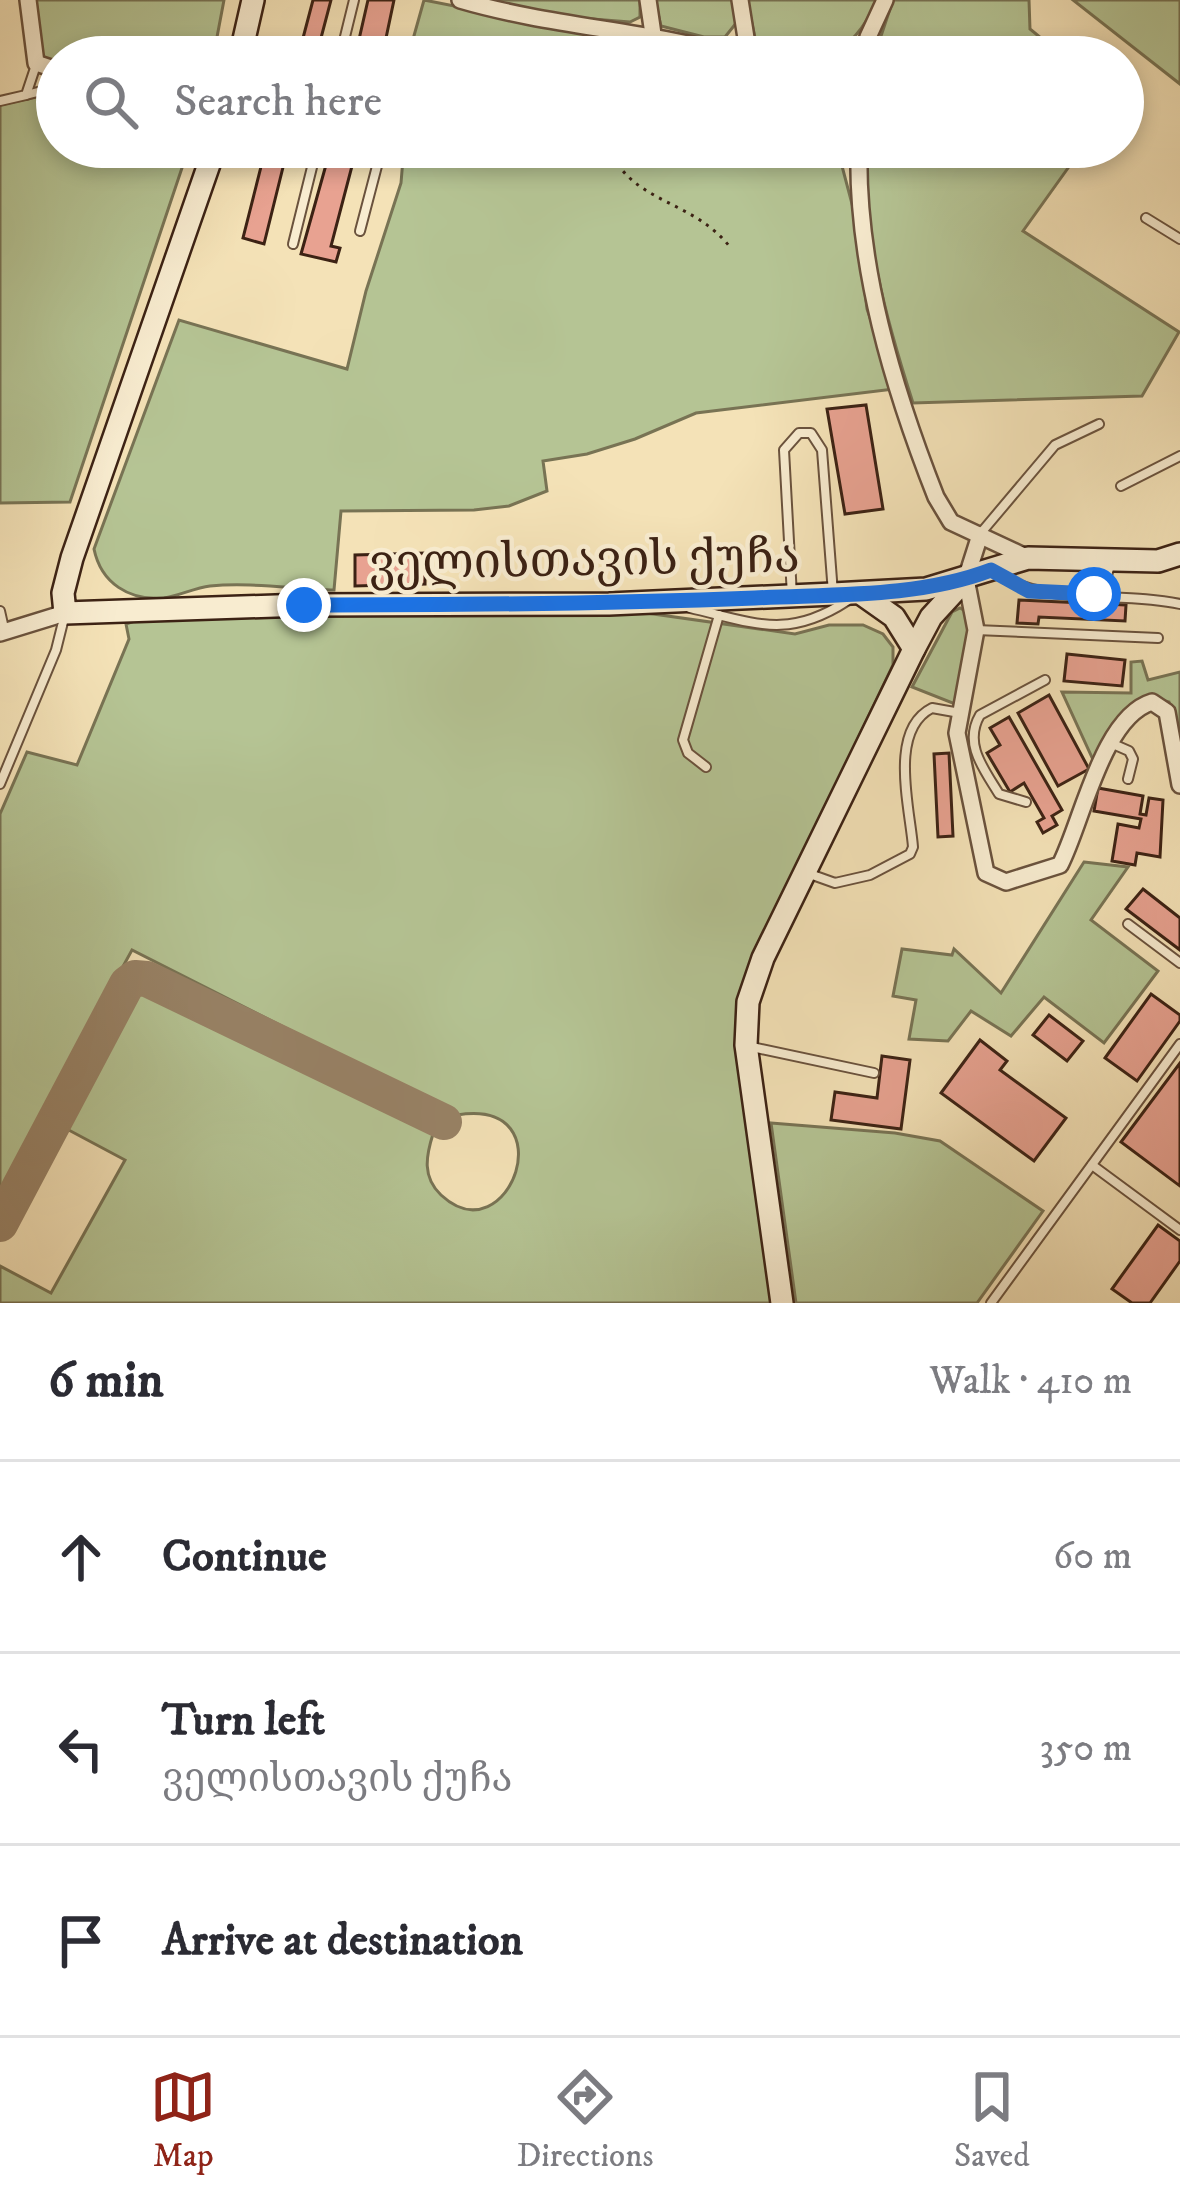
<!DOCTYPE html>
<html lang="en">
<head>
<meta charset="utf-8">
<style>
	:root { --surface:#fff; --page:#f7f7f7; --text:#2b2b33; --muted:#7c7c81; --line:#e1e1e2; --accent:#8f2418 }
	body { margin:0; font-family:"IM FELL DW Pica","Noto Serif Georgian",serif; background:var(--page); color:var(--text) }
	.stop { position:absolute; width:36px; height:36px; margin:-27px; border:9px solid #1a73e8; border-radius:50%; background:#fff }
	.stop.end { background:#1a73e8; border-color:#fff; box-shadow:0 3px 12px #0008 }
	.list { margin:0; padding:0; list-style:none }
	h2 { display:flex; justify-content:space-between; align-items:center; height:156px; margin:0; padding:0 48px; font-size:51px }
	h2 small { font-size:39px; font-weight:400; color:var(--muted) }
	.list li { display:grid; grid-template-columns:78px 1fr auto; gap:36px; align-items:center; box-sizing:border-box; height:192px; padding:0 48px; border-top:3px solid var(--line) }
	.list b { display:block; font-size:45px; white-space:nowrap }
	.list p { margin:0; font-size:39px; white-space:nowrap; color:var(--muted) }
	.list em { font-size:39px; font-style:normal; color:var(--muted) }
	.icon { flex:none; width:66px; height:66px; fill:none; stroke:currentColor; stroke-width:2; stroke-linecap:round; stroke-linejoin:round }
	.map { position:relative; flex:none; width:1180px; height:1303px; overflow:hidden }
	.search { position:absolute; background:var(--surface); box-shadow:0 6px 18px #0003; left:36px; right:36px; top:36px; height:132px; display:flex; align-items:center; gap:30px; box-sizing:border-box; padding:0 42px; border-radius:66px; color:var(--muted); font-size:45px }
	.sheet { height:732px; background:var(--surface) }
	nav { display:flex; justify-content:space-around; align-items:center; box-sizing:border-box; height:168px; border-top:3px solid var(--line); background:var(--surface); font-size:33px; color:var(--muted) }
	nav a { display:grid; justify-items:center; gap:6px }
	nav .on { color:var(--accent) }
	.map>svg:first-child { display:block }
</style>
</head>
<body>
<div class="map">
<svg width="1180" height="1303" viewBox="0 0 1180 1303">
	<rect width="100%" height="100%" fill="#f4e2b7"/>
	<filter id="stains"><feTurbulence type="fractalNoise" baseFrequency=".00167" numOctaves="4"/><feColorMatrix values="0 0 0 0 .2 0 0 0 0 .09 0 0 0 0 .02 0 0 0 .5 -.17"/></filter>
	<radialGradient id="worn" r=".72"><stop offset=".6" stop-color="#630" stop-opacity="0"/><stop offset="1" stop-color="#630" stop-opacity=".3"/></radialGradient>
	<g fill="#b5c494" stroke="#787354" stroke-width="3">
		<path d="M34,0h190l-7,37 -36,20h-124v8l-17,-9z"/>
		<path d="M424,0l289,57h-305z"/>
		<path d="M480,0h160v17l-10,5 -50,-4z"/>
		<path d="M655,0h79l3,22 -12,15h-21l-43,-11z"/>
		<path d="M747,0h130c-25,58 -62,71 -120,47z"/>
		<path d="M893,0h136l1,29 34,28h-190z"/>
		<path d="M1073,0h107v84z"/>
		<path d="M57,92v55h132l-119,355 -70,1v-398z"/>
		<path d="M404,147h433l19,72 11,90 27,80 -198,24 -61,26 -48,15 -44,7 4,30 -38,15 -35,4 -133,1 -7,79c-40,-1 -84,-8 -124,-4 -16,2 -31,10 -46,12 -35,3 -63,-15 -70,-49l85,-229 168,49 19,-78 35,-108z"/>
		<path d="M866,147h217l-60,84 156,101 -37,64 -229,7c-27,-84 -50,-167 -47,-256z"/>
		<path d="M960,608l7,4 4,19 -16,73 -43,-17 40,-75z"/>
		<path d="M618,609l177,25 34,-9h34l20,9 10,13v18l-142,298 22,340h-773v-37l51,27 74,-133 -62,-33 76,-135 12,-1 282,143c-7,22 -11,43 8,61 68,63 126,-98 16,-80l-325,-165 -132,241v-377l27,-62 50,13 52,-126 -3,-15 17,-6z"/>
		<path d="M1142,661l6,19 32,-8v70l-11,-40 -20,-5 -54,67 -33,-72 69,1v-31z"/>
		<path d="M1084,862l44,5 -37,53 67,51 -54,72 -60,-46 -33,39 -40,-25 -23,30 -39,-2 7,-39 -23,-4 9,-47 50,6 2,-6 47,44z"/>
		<path d="M771,1123l124,10 45,8 103,70 -66,92h-181z"/>
	</g>
	<g fill="none" stroke-linecap="round" stroke-linejoin="round">
		<path stroke="#988266" stroke-width="36" d="M0,1224l127,-240 8,-6 12,1 297,143"/>
	</g>
	<g fill="#e8a291" stroke="#3c2214" stroke-width="3">
		<path d="M313,0h18l-15,57h-18z"/>
		<path d="M368,0h26l-12,57h-27z"/>
		<path d="M266,147h22l-24,97 -21,-6z"/>
		<path d="M331,147h26l-26,99 9,2 -4,14 -35,-8z"/>
		<path d="M866,405l17,104 -38,5 -18,-105z"/>
		<path d="M425,553v31l-70,2v-31z"/>
		<path d="M1019,600l107,5 -1,16 -86,-4 -1,7 -21,-1z"/>
		<path d="M1067,654l58,6 -3,26 -58,-5z"/>
		<path d="M1049,695l40,74 -31,17 -40,-73z"/>
		<path d="M1009,717l53,93 -10,6 5,9 -14,8 -6,-11 7,-4 -20,-35 -14,9 -23,-39 13,-8 -10,-17z"/>
		<path d="M949,753l4,83 -15,1 -4,-83z"/>
		<path d="M1098,788l45,8 -3,18 6,1 3,-17 14,2 -3,57 -23,-4 -2,12 -23,-4 6,-37 21,4 2,-9 -47,-8z"/>
		<path d="M1143,889l37,29v32l-54,-41z"/>
		<path d="M1151,994l29,21v6l-43,60 -32,-23z"/>
		<path d="M1049,1015l34,26 -16,20 -34,-26z"/>
		<path d="M980,1040l27,21 -7,9 66,48 -32,43 -93,-68z"/>
		<path d="M882,1056l28,4 -9,69 -70,-9 4,-28 42,6z"/>
		<path d="M1180,1063v123l-59,-44z"/>
		<path d="M1158,1225l22,16v20l-30,42h-18l-20,-14z"/>
	</g>
	<g fill="none" stroke-linecap="round" stroke-linejoin="round">
		<g stroke="#6a523d" stroke-width="12">
			<g id="lane">
				<path d="M340,57l14,-57"/>
				<path d="M26,95l31,-8"/>
				<path d="M0,101l26,-6 10,-30"/>
				<path d="M1146,218l34,21"/>
				<path d="M360,231l22,-84"/>
				<path d="M293,244l24,-97"/>
				<path d="M1121,486l59,-30"/>
				<path d="M980,534l75,-89 44,-21"/>
				<path d="M997,574c49,32 125,17 183,30"/>
				<path d="M1095,593l10,-10 5,-18"/>
				<path d="M792,596l-8,-146 15,-17h12l11,17 11,143"/>
				<path d="M690,608c65,15 97,32 157,-7"/>
				<path d="M0,611l5,22"/>
				<path d="M976,630l182,8"/>
				<path d="M1113,744l16,7 4,8 -5,20"/>
				<path d="M706,767l-18,-14 -5,-13 36,-125"/>
				<path d="M0,784l56,-134 9,-36"/>
				<path d="M1026,802l-27,-8c-15,-25 -36,-50 -19,-79l65,-35"/>
				<path d="M807,873l28,10 35,-8 40,-21 3,-7c-3,-39 -25,-117 19,-139l28,5"/>
				<path d="M1128,924l52,39"/>
				<path d="M752,1047l122,26"/>
				<path d="M1092,1165l88,65"/>
				<path d="M991,1303l189,-259"/>
			</g>
		</g>
		<g stroke="#6a523d" stroke-width="20">
			<g id="street">
				<path d="M28,0l8,63 21,7"/>
				<path d="M460,0c92,27 187,30 281,57"/>
				<path d="M648,0l5,34"/>
				<path d="M740,0l9,57"/>
				<path d="M192,57l16,-7 34,-3"/>
				<path d="M864,57l4,-20 17,-37"/>
				<path d="M859,147c-3,118 34,241 77,350l15,25 77,36"/>
				<path d="M980,535l-14,44 10,51 -19,103 29,140 20,9 54,-17c22,-42 42,-148 92,-163l15,10 13,73"/>
				<path d="M0,633l65,-20"/>
			</g>
		</g>
		<g stroke="#3c2214" stroke-width="26">
			<g id="secondary">
				<path d="M240,57l13,-57"/>
				<path d="M215,147l-143,411 -9,35 2,20 239,-8 305,-1 224,-10 93,-5 102,-31 130,3 22,-7"/>
				<path d="M860,593l34,24 20,32"/>
				<path d="M782,1303l-36,-258 2,-43 15,-44 151,-309 17,-32 34,-37"/>
			</g>
		</g>
		<g stroke="#3c2214" stroke-width="3" stroke-dasharray="3 6" stroke-linecap="butt">
			<path d="M610,57v-15"/>
			<path d="M619,147l-3,15c28,42 79,41 114,85"/>
		</g>
		<use href="#lane" stroke="#f8ecd0" stroke-width="8"/>
		<use href="#street" stroke="#f8ecd0" stroke-width="15"/>
		<use href="#secondary" stroke="#f8ecd0" stroke-width="21"/>
	</g>
	<g fill="none" stroke-linecap="round" stroke-linejoin="round">
		<path stroke="#1a73e8" stroke-width="15" d="M304,605c150,0 300,-1 451,-7 78,-4 162,0 236,-28l38,21 65,3"/>
	</g>
	<g text-anchor="middle" stroke-width="9" stroke-linejoin="round" paint-order="stroke">
		<g font-size="48" fill="#3c2214" stroke="#f8ecd0">
			<text transform="translate(584 558) rotate(-1)" y="17">ველისთავის ქუჩა</text>
		</g>
	</g>
	<rect width="100%" height="100%" filter="url(#stains)"/>
	<rect width="100%" height="100%" fill="url(#worn)"/>
</svg>
<div class="stop" style="left:1094px;top:594px"></div>
<div class="stop end" style="left:304px;top:605px"></div>
<div class="search"><svg class="icon" aria-label="search" viewBox="0 0 24 24"><circle cx="10" cy="10" r="6"/><path d="M15 15l6 6"/></svg>Search here</div>
</div>
<section class="sheet">
<h2>6 min<small>Walk · 410 m</small></h2>
<ul class="list">
<li><svg class="icon" aria-label="ahead" viewBox="0 0 24 24"><path d="M12 20V5M6 11l6-6 6 6"/></svg><div><b>Continue</b></div><em>60 m</em></li>
<li><svg class="icon" aria-label="left" viewBox="0 0 24 24"><path d="M17 20v-9H6M10 6l-5 5 5 5"/></svg><div><b>Turn left</b><p>ველისთავის ქუჩა</p></div><em>350 m</em></li>
<li><svg class="icon" aria-label="arrive" viewBox="0 0 24 24"><path d="M6 21V4h12l-3 4 3 4H6"/></svg><div><b>Arrive at destination</b></div></li>
</ul>
</section>
<nav>
<a class="on"><svg class="icon" aria-label="map" viewBox="0 0 24 24"><path d="M3 6l6-2 6 2 6-2v14l-6 2-6-2-6 2zM9 4v14M15 6v14"/></svg>Map</a>
<a><svg class="icon" aria-label="directions" viewBox="0 0 24 24"><path d="M12 3l9 9-9 9-9-9zM9 14v-3h6M13 9l2 2-2 2"/></svg>Directions</a>
<a><svg class="icon" aria-label="saved" viewBox="0 0 24 24"><path d="M7 4h10v16l-5-4-5 4z"/></svg>Saved</a>
</nav>
</body>
</html>
